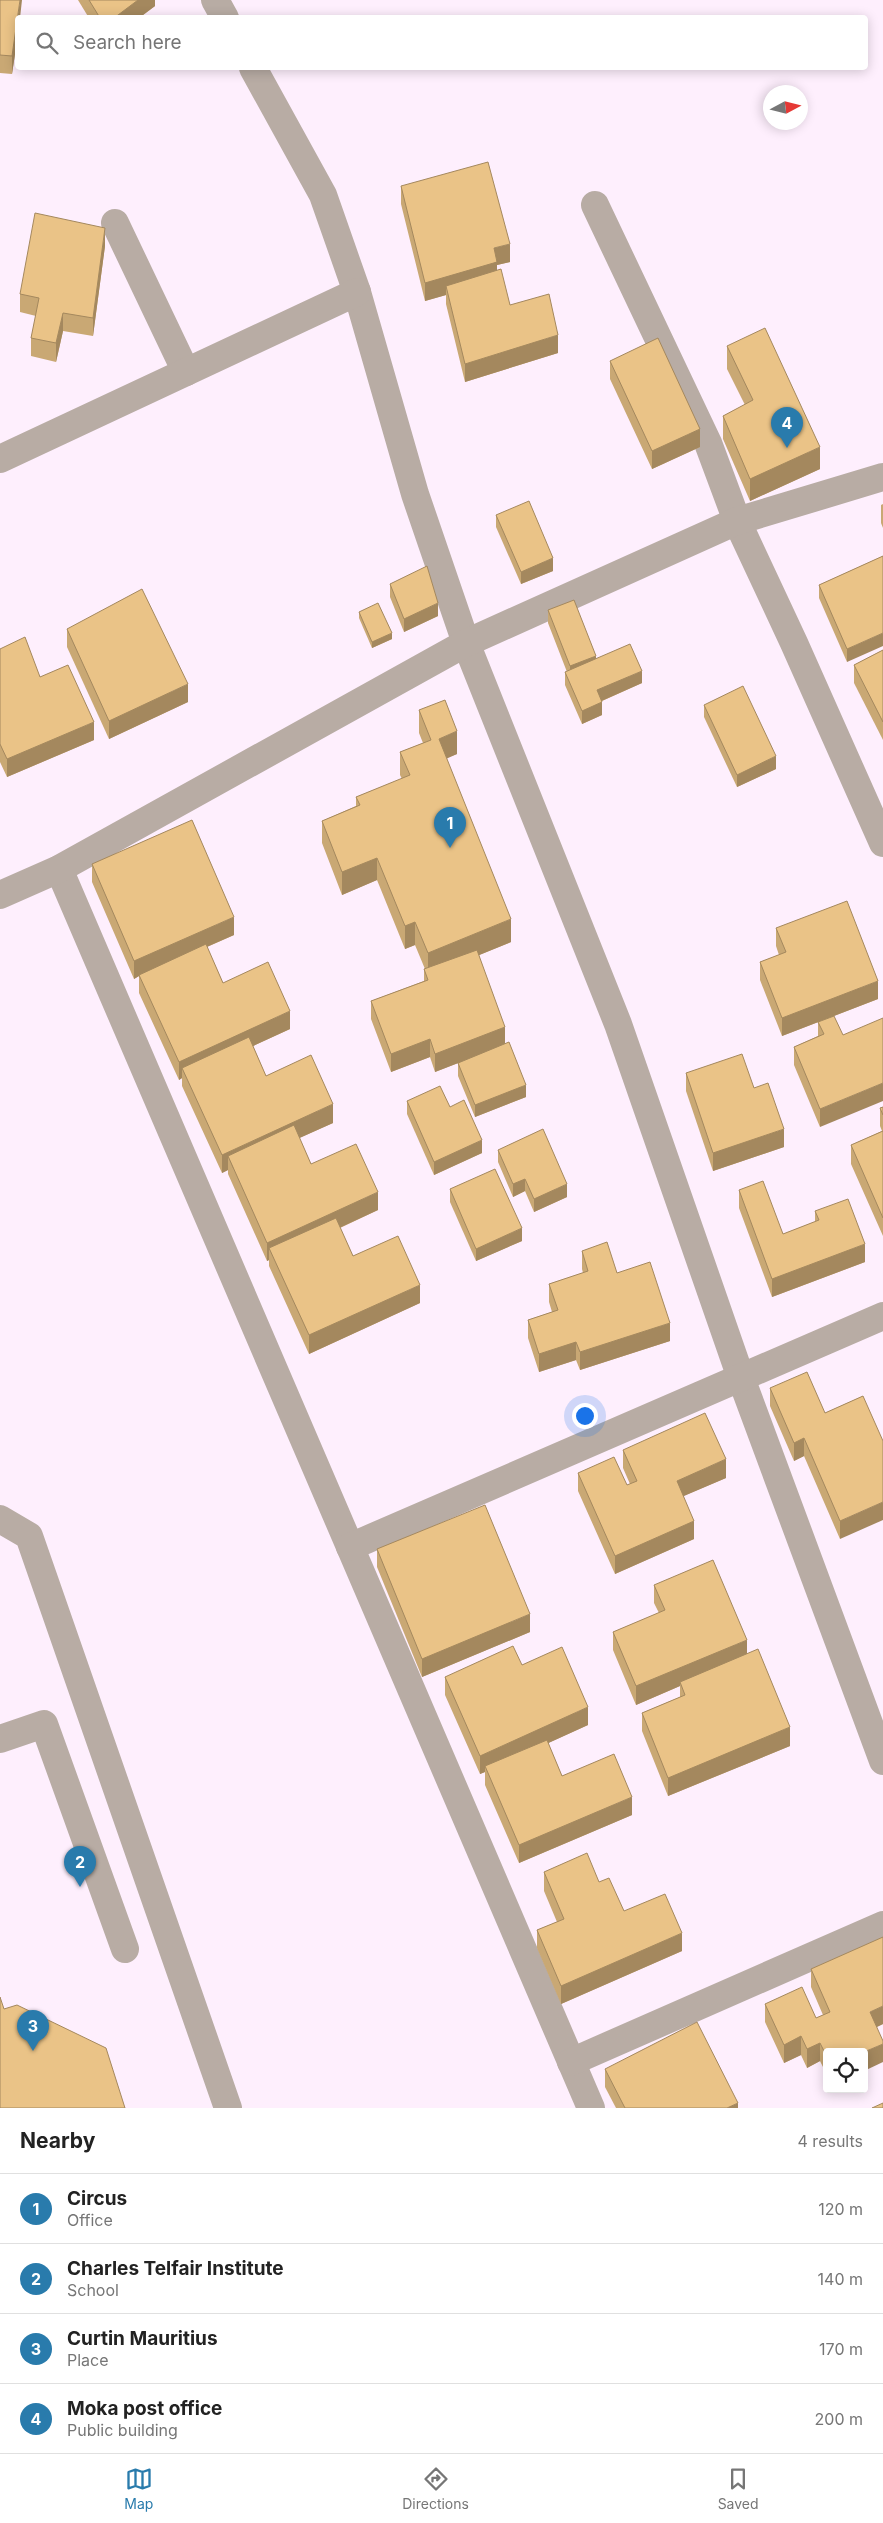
<!DOCTYPE html>
<html lang="en">
<head>
<meta charset="utf-8">
<style>
	:root { --surface:#fff; --page:#f6f6f6; --text:#222; --muted:#767676; --line:#e0e0e0; --accent:#297bac }
	body { margin:0; font-family:Inter,sans-serif; background:var(--page); color:var(--text) }
	.controls { position:absolute; right:15px; bottom:15px; display:grid; overflow:hidden; border-radius:5px; box-shadow:0 2px 12px #0003 }
	.controls button { width:45px; height:45px; display:grid; place-items:center; padding:0; border:0; border-bottom:1px solid var(--line); background:var(--surface); color:var(--text); font:25px sans-serif }
	.compass { position:absolute; left:763px; top:85px; width:45px; height:45px; border-radius:50%; background:var(--surface); box-shadow:0 2px 12px #0003; rotate:83deg }
	.you { position:absolute; left:584px; top:1415px; width:18px; height:18px; margin:-12px; border:4px solid #fff; border-radius:50%; background:#1a73e8; box-shadow:0 0 0 8px #1a73e833 }
	.badge { display:grid; place-items:center; width:32px; height:32px; border-radius:50%; background:var(--accent); color:#fff; font-size:16px; font-weight:700 }
	.pin { position:absolute; translate:-50% -41px; filter:drop-shadow(0 1px 2px #0008) }
	.pin::after { content:''; position:absolute; top:26px; width:18px; height:15px; background:inherit; clip-path:polygon(0 0,100% 0,50% 100%) }
	.list { margin:0; padding:0; list-style:none }
	h2 { display:flex; justify-content:space-between; align-items:center; height:65px; margin:0; padding:0 20px; font-size:21px }
	h2 small { font-size:16px; font-weight:400; color:var(--muted) }
	.list li { display:grid; grid-template-columns:32px 1fr auto; gap:15px; align-items:center; box-sizing:border-box; height:70px; padding:0 20px; border-top:1px solid var(--line) }
	.list b { display:block; font-size:19px; white-space:nowrap }
	.list p { margin:0; font-size:16px; white-space:nowrap; color:var(--muted) }
	.list em { font-size:16px; font-style:normal; color:var(--muted) }
	.icon { flex:none; width:28px; height:28px; fill:none; stroke:currentColor; stroke-width:2; stroke-linecap:round; stroke-linejoin:round }
	.map { position:relative; flex:none; width:883px; height:2108px; overflow:hidden }
	.search { position:absolute; background:var(--surface); box-shadow:0 2px 12px #0003; left:15px; right:15px; top:15px; height:55px; display:flex; align-items:center; gap:12px; box-sizing:border-box; padding:0 18px; border-radius:5px; color:var(--muted); font-size:19px }
	.sheet { height:345px; background:var(--surface) }
	nav { display:flex; justify-content:space-around; align-items:center; box-sizing:border-box; height:70px; border-top:1px solid var(--line); background:var(--surface); font-size:14px; color:var(--muted) }
	nav a { display:grid; justify-items:center; gap:2px }
	nav .on { color:var(--accent) }
	.map>svg:first-child { display:block }
</style>
</head>
<body>
<div class="map">
<svg width="883" height="2108" viewBox="0 0 883 2108">
	<rect width="100%" height="100%" fill="#feeffd"/>
	<g fill="none" stroke-linecap="round" stroke-linejoin="round">
		<g stroke="#b8aca4" stroke-width="28">
			<path d="M215,0l10,18"/>
			<path d="M253,68l70,127 34,97 58,202 51,149 152,381 123,354 142,383"/>
			<path d="M595,205l113,238 29,78 57,122 89,200"/>
			<path d="M115,223l71,149"/>
			<path d="M0,459l357,-167"/>
			<path d="M59,869l532,1239"/>
			<path d="M0,895l59,-26 407,-226 271,-122 146,-44"/>
			<path d="M0,1519l29,17 199,572"/>
			<path d="M350,1547l533,-231"/>
			<path d="M0,1739l44,-15 81,225"/>
			<path d="M571,2062l312,-137"/>
		</g>
	</g>
	<g fill="#c9a874">
		<path d="M0,0l18,18v16l-6,40 -12,-1z"/>
		<path d="M78,0h77v6l-16,12h-50z"/>
		<path d="M401,186l109,76 -13,3v5l13,35 48,48 -93,29 -19,-78v-9l-21,6 -24,-97z"/>
		<path d="M105,246l-12,90 -30,-5 -7,31 -25,-6v-18l5,-22 -16,-4v-18z"/>
		<path d="M727,346l93,123 -70,32 -27,-62v-23l22,-11 -18,-36z"/>
		<path d="M610,361l90,86 -48,22 -42,-90z"/>
		<path d="M883,504v24l-2,-5v-18z"/>
		<path d="M496,515l57,56 -32,13 -25,-57z"/>
		<path d="M883,556l-36,106 -28,-64v-13z"/>
		<path d="M390,584l48,32 -34,16 -14,-35z"/>
		<path d="M548,610l48,49 46,24 -40,18v14l-20,9 -17,-39v-13h2l-19,-49z"/>
		<path d="M359,612l33,27 -20,9 -13,-30z"/>
		<path d="M67,629l121,73 -79,37 -42,-92z"/>
		<path d="M0,649l40,28 54,63 -87,37 -7,-15z"/>
		<path d="M883,650v90l-29,-57v-18z"/>
		<path d="M704,705l72,64 -39,18 -33,-70z"/>
		<path d="M419,710l38,44 -11,4 65,184 -32,13 26,89 21,53 -51,20 -17,-41v-13l-23,9 -5,-15 -39,15 -20,-53v-18l53,-20v-12h1l-10,-24 -10,4 -28,-69 -35,15 -20,-52v-22l34,-15v-9l46,-18 -2,-4v-23l23,-9 -4,-10z"/>
		<path d="M92,864l142,71 -27,12 16,36 67,46 -37,17 13,30 67,47 -34,15 12,26 67,46 -38,18 13,28 67,47 -111,51 -40,-88v-6l-2,1 -39,-87v-4l-6,3 -40,-87v-8l-3,2 -40,-87v-17l-5,3 -42,-97z"/>
		<path d="M776,928l102,71 -96,37 -22,-56v-18l19,-7 -3,-9z"/>
		<path d="M834,1016l-14,111 -26,-62v-18l24,-11v-14z"/>
		<path d="M686,1073l68,15 30,59 -71,24 -27,-80z"/>
		<path d="M407,1101l43,6 32,46 -48,22 -27,-61z"/>
		<path d="M883,1107v129l-32,-72v-19l31,-14 -2,-5v-18z"/>
		<path d="M498,1150l69,47 -33,15 -9,-21 -12,6 -15,-35z"/>
		<path d="M450,1189l72,52 -46,20 -26,-59z"/>
		<path d="M739,1190l44,44 32,-12v-11l50,51 -93,35 -33,-89z"/>
		<path d="M582,1251l35,22 53,68 -90,29 -4,-10 -37,12 -11,-34v-18l24,-8 -3,-10v-18l34,-11 -1,-4z"/>
		<path d="M770,1388l55,25 38,-17 -23,143 -36,-83 -10,5 -24,-55z"/>
		<path d="M623,1450l103,28 -43,18 11,43 -79,35 -37,-83v-18l49,12 3,-1 -7,-16z"/>
		<path d="M377,1549l153,83 -108,45 -45,-110z"/>
		<path d="M654,1585l93,69 43,92 -122,50 -26,-65v-18l38,-16v-11l-44,19 -23,-55v-18l46,-19 -5,-10z"/>
		<path d="M522,1665l66,60 -40,18 14,33 70,39 -113,48 -34,-78v-13l-5,2 -35,-79v-18z"/>
		<path d="M544,1872l55,10 25,29 58,40 -121,53 -24,-56v-18l20,-8 -13,-31z"/>
		<path d="M811,1969l72,55 -56,28v23l-7,-14 -13,7 -6,-13 -17,8 -19,-41v-18l51,14 7,-3 -12,-28z"/>
		<path d="M605,2069l133,39h-122l-11,-21z"/>
	</g>
	<g fill="#a4885e">
		<path d="M20,0h2l-2,18h-2v16l-6,40v-18z"/>
		<path d="M138,0h17v6l-16,12h-25z"/>
		<path d="M105,228v18l-12,90v-18z"/>
		<path d="M510,244v18l-13,3v15l-51,6v9l-21,6v-18l69,-35z"/>
		<path d="M63,313v18l-7,31v-19z"/>
		<path d="M558,335v18l-93,29v-18z"/>
		<path d="M700,429v18l-48,22v-18z"/>
		<path d="M820,447v22l-70,32v-22z"/>
		<path d="M553,558v13l-32,13v-12z"/>
		<path d="M438,603v13l-34,16v-13z"/>
		<path d="M392,633v6l-20,9v-6z"/>
		<path d="M883,633v13l-36,16v-13z"/>
		<path d="M596,656v13l-26,10v-13z"/>
		<path d="M642,671v12l-45,20v-13z"/>
		<path d="M188,684v18l-79,37v-18z"/>
		<path d="M602,702v13l-20,9v-13z"/>
		<path d="M94,722v18l-87,37v-18z"/>
		<path d="M457,731v23l-18,8v-23z"/>
		<path d="M776,756v13l-39,18v-12z"/>
		<path d="M377,858v22l-35,15v-23z"/>
		<path d="M234,917v18l-94,41 -1,-1v1l-5,3v-18z"/>
		<path d="M511,919v23l-83,34v-23z"/>
		<path d="M415,922v23l-10,4v-23z"/>
		<path d="M878,981v18l-96,37v-18z"/>
		<path d="M290,1011v18l-104,48 -4,-9v10l-3,2v-18z"/>
		<path d="M505,1027v18l-70,27v-18z"/>
		<path d="M430,1039v18l-39,15v-18z"/>
		<path d="M883,1083v18l-63,26v-18z"/>
		<path d="M526,1085v12l-51,20v-12z"/>
		<path d="M333,1104v19l-100,45 -5,-12v14l-6,3v-18z"/>
		<path d="M784,1129v18l-71,24v-18z"/>
		<path d="M482,1140v13l-48,22v-13z"/>
		<path d="M525,1179v12l-12,6v-13z"/>
		<path d="M567,1184v13l-33,15v-13z"/>
		<path d="M378,1192v18l-104,48 -5,-10v12l-2,1v-18z"/>
		<path d="M522,1228v13l-46,20v-12z"/>
		<path d="M865,1244v18l-93,35v-18z"/>
		<path d="M420,1285v18l-111,51v-19z"/>
		<path d="M670,1323v18l-90,29v-18z"/>
		<path d="M576,1342v18l-37,12v-18z"/>
		<path d="M804,1438v18l-10,5v-18z"/>
		<path d="M726,1459v19l-49,21v-18z"/>
		<path d="M883,1502v18l-43,19v-18z"/>
		<path d="M694,1521v18l-79,35v-18z"/>
		<path d="M530,1614v18l-108,45v-18z"/>
		<path d="M747,1640v18l-67,24v4l-44,19v-19z"/>
		<path d="M588,1707v18l-101,46 -2,-5v6l-5,2v-18z"/>
		<path d="M790,1727v19l-122,50v-18z"/>
		<path d="M632,1797v18l-113,48v-18z"/>
		<path d="M682,1933v18l-121,53v-18z"/>
		<path d="M883,2006v18l-13,6v-18z"/>
		<path d="M801,2036v19l-17,8v-18z"/>
		<path d="M820,2043v18l-13,7v-19z"/>
		<path d="M883,2044v18l-19,9v-19z"/>
		<path d="M738,2103v5h-11z"/>
	</g>
	<g fill="#eac387" stroke="#a4885e">
		<path d="M0,0h20l-8,56 -12,-1z"/>
		<path d="M89,0h49l-24,18h-14z"/>
		<path d="M488,162l22,82 -16,4 3,14 -72,21 -24,-97z"/>
		<path d="M35,213l70,15 -12,90 -30,-5 -7,30 -25,-5 8,-40 -19,-4z"/>
		<path d="M501,269l9,36 39,-11 9,41 -93,29 -19,-78z"/>
		<path d="M765,328l55,119 -70,32 -27,-63 30,-16 -26,-54z"/>
		<path d="M658,338l42,91 -48,22 -42,-90z"/>
		<path d="M529,501l24,57 -32,14 -25,-57z"/>
		<path d="M883,556v77l-36,16 -28,-64z"/>
		<path d="M427,566l11,37 -34,16 -14,-35z"/>
		<path d="M142,589l46,95 -79,37 -42,-92z"/>
		<path d="M574,600l22,56 -26,10 -22,-56z"/>
		<path d="M378,603l14,30 -20,9 -13,-30z"/>
		<path d="M25,637l15,40 28,-12 26,57 -87,37 -7,-15v-95z"/>
		<path d="M630,644l12,27 -45,19 5,12 -20,9 -17,-39z"/>
		<path d="M883,650v72l-29,-57z"/>
		<path d="M743,686l33,70 -39,19 -33,-70z"/>
		<path d="M445,700l12,31 -18,8 72,180 -83,34 -13,-31 -10,4 -28,-68 -35,14 -20,-51 38,-16 -4,-8 54,-22 -10,-23 31,-12 -12,-30z"/>
		<path d="M192,820l42,97 -100,44 -42,-97z"/>
		<path d="M847,901l31,80 -96,37 -22,-56 26,-10 -10,-24z"/>
		<path d="M206,944l17,39 45,-21 22,49 -111,51 -40,-87z"/>
		<path d="M477,950l28,77 -70,27 -5,-15 -39,15 -20,-53 57,-21 -4,-11z"/>
		<path d="M834,1016l9,19 40,-17v65l-63,26 -26,-62 30,-13 -6,-12z"/>
		<path d="M249,1037l17,39 45,-21 22,49 -111,51 -40,-87z"/>
		<path d="M509,1042l17,43 -51,20 -17,-42z"/>
		<path d="M742,1054l12,34 14,-5 16,46 -71,24 -27,-80z"/>
		<path d="M440,1086l10,21 14,-7 18,40 -48,22 -27,-61z"/>
		<path d="M883,1107v8l-3,-7z"/>
		<path d="M294,1125l17,39 45,-20 22,48 -111,51 -39,-87z"/>
		<path d="M543,1129l24,55 -33,15 -9,-20 -12,5 -15,-34z"/>
		<path d="M883,1131v87l-32,-73z"/>
		<path d="M495,1169l27,59 -46,21 -26,-60z"/>
		<path d="M763,1181l20,53 36,-14 -4,-9 33,-12 17,45 -93,35 -33,-89z"/>
		<path d="M336,1218l17,38 45,-20 22,49 -111,50 -40,-87z"/>
		<path d="M607,1242l10,31 33,-11 20,61 -90,29 -4,-10 -37,12 -11,-34 30,-10 -9,-26 39,-13 -6,-20z"/>
		<path d="M807,1372l18,41 38,-17 20,45v61l-43,19 -36,-83 -10,5 -24,-55z"/>
		<path d="M705,1413l21,46 -49,22 17,40 -79,35 -37,-83 36,-16 13,28 10,-4 -14,-31z"/>
		<path d="M485,1505l45,109 -108,45 -45,-110z"/>
		<path d="M713,1560l34,80 -111,46 -23,-54 52,-22 -11,-25z"/>
		<path d="M513,1646l9,19 40,-18 26,60 -108,49 -35,-79z"/>
		<path d="M758,1649l32,78 -122,51 -26,-65 43,-18 -5,-13z"/>
		<path d="M547,1740l15,36 52,-22 18,43 -113,48 -34,-79z"/>
		<path d="M587,1853l12,29 10,-4 15,33 41,-17 17,39 -121,53 -24,-56 27,-11 -20,-47z"/>
		<path d="M883,1937v69l-13,6 13,29v3l-19,8h-37v5l-7,-14 -13,6 -6,-13 -17,9 -19,-41 37,-17 14,31 14,-6 -19,-43z"/>
		<path d="M0,1997l4,12 13,-4 89,43 19,60h-125z"/>
		<path d="M697,2022l41,81 -11,5h-102l-20,-39z"/>
		<path d="M883,2103v5h-11z"/>
	</g>
</svg>
<div class="controls">
<button><svg class="icon" aria-label="locate" viewBox="0 0 24 24"><circle cx="12" cy="12" r="6"/><path d="M12 2v4M12 18v4M2 12h4M18 12h4"/></svg></button>
</div>
<svg class="compass" viewBox="-18 -18 36 36"><path d="M0-13l5 13h-10z" fill="#e53935"/><path d="M0 13l5-13h-10z" fill="#767676"/></svg>
<div class="you"></div>
<div class="pin badge" style="left:450px;top:848px">1</div>
<div class="pin badge" style="left:80px;top:1887px">2</div>
<div class="pin badge" style="left:33px;top:2051px">3</div>
<div class="pin badge" style="left:787px;top:448px">4</div>
<div class="search"><svg class="icon" aria-label="search" viewBox="0 0 24 24"><circle cx="10" cy="10" r="6"/><path d="M15 15l6 6"/></svg>Search here</div>
</div>
<section class="sheet">
<h2>Nearby<small>4 results</small></h2>
<ul class="list">
<li><span class="badge">1</span><div><b>Circus</b><p>Office</p></div><em>120 m</em></li>
<li><span class="badge">2</span><div><b>Charles Telfair Institute</b><p>School</p></div><em>140 m</em></li>
<li><span class="badge">3</span><div><b>Curtin Mauritius</b><p>Place</p></div><em>170 m</em></li>
<li><span class="badge">4</span><div><b>Moka post office</b><p>Public building</p></div><em>200 m</em></li>
</ul>
</section>
<nav>
<a class="on"><svg class="icon" aria-label="map" viewBox="0 0 24 24"><path d="M3 6l6-2 6 2 6-2v14l-6 2-6-2-6 2zM9 4v14M15 6v14"/></svg>Map</a>
<a><svg class="icon" aria-label="directions" viewBox="0 0 24 24"><path d="M12 3l9 9-9 9-9-9zM9 14v-3h6M13 9l2 2-2 2"/></svg>Directions</a>
<a><svg class="icon" aria-label="saved" viewBox="0 0 24 24"><path d="M7 4h10v16l-5-4-5 4z"/></svg>Saved</a>
</nav>
</body>
</html>
